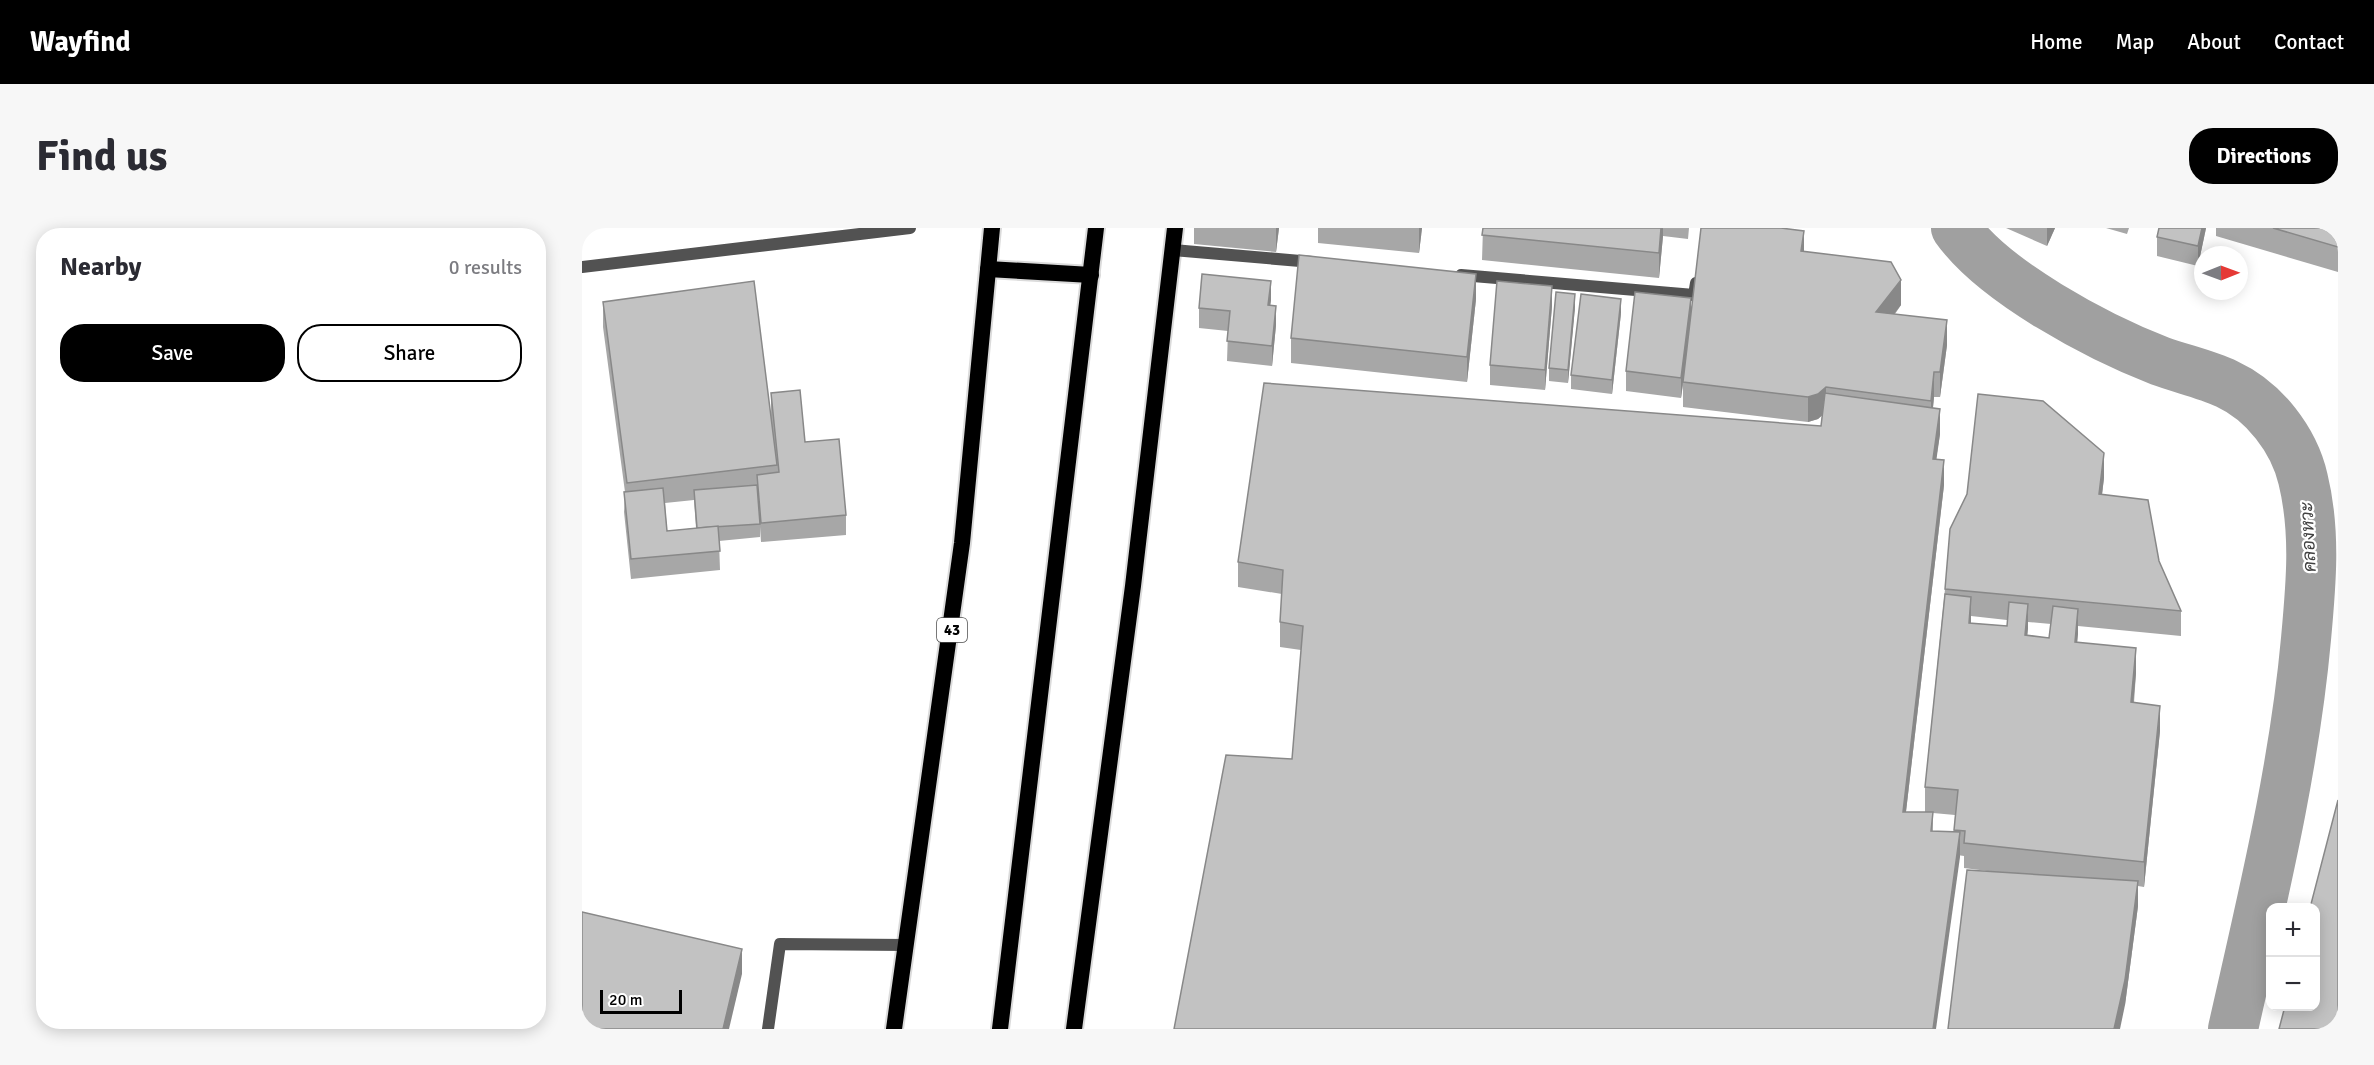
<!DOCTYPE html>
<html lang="en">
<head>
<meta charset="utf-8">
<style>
	:root { --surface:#fff; --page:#f7f7f7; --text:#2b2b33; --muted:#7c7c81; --line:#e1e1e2; --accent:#000 }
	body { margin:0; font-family:Signika,Sarabun,sans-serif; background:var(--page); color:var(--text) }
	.controls { position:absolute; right:18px; bottom:18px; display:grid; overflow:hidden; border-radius:12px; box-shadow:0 3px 15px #0003 }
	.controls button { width:54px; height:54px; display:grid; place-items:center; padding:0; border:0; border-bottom:2px solid var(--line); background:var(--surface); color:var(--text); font:30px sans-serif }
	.compass { position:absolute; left:1612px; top:18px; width:54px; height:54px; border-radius:50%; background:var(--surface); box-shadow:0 3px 15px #0003; rotate:89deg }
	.scale { position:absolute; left:18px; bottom:15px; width:82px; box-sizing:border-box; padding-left:6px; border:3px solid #000; border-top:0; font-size:16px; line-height:21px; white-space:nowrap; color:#000; -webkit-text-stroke:4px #fff; paint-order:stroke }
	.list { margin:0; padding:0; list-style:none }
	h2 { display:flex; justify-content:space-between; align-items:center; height:78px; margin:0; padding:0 24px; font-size:26px }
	h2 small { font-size:20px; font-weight:400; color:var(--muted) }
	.actions { display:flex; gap:12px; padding:18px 24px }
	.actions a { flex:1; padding:14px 0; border:2px solid var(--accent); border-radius:24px; text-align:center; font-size:21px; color:var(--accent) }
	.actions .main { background:var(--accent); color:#fff }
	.map { position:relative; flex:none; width:1756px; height:801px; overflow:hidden; border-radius:24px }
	header { display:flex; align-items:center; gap:36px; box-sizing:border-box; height:84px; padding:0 30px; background:var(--accent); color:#fff }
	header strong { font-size:28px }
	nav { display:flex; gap:33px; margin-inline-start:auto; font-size:21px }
	.intro { display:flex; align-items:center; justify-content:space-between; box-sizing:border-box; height:144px; padding:0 36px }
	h1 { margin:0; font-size:42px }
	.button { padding:15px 27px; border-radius:24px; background:var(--accent); color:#fff; font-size:21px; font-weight:700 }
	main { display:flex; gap:36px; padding:0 36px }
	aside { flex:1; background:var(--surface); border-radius:24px; box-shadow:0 3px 15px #0003 }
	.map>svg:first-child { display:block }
</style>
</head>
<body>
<header>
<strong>Wayfind</strong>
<nav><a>Home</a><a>Map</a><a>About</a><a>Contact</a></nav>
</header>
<div class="intro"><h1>Find us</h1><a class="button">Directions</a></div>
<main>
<aside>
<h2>Nearby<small>0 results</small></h2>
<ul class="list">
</ul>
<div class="actions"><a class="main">Save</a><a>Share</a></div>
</aside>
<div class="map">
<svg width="1756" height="801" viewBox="0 0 1756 801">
	<rect width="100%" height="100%" fill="#fff"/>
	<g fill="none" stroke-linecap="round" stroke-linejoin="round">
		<path stroke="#a0a0a0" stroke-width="50" d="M1374,0c38,54 142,109 204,133 22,8 46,13 67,23 37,17 67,56 76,95 13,53 8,106 3,160 -12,132 -44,261 -73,390"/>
		<g stroke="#dbdbdb" stroke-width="20">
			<g id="trunk">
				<path d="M406,41l103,6"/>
				<path d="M312,801l68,-486 30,-315"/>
				<path d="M418,801l96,-801"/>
				<path d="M492,801l59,-443 42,-358"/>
			</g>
		</g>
		<path stroke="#525252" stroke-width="12" d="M186,801l12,-85 127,1"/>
		<g stroke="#525252" stroke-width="12">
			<path d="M591,22l139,12"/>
			<path d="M0,39l328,-39"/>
			<path d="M879,47l233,20 2,-12"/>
		</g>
		<use href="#trunk" stroke="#000" stroke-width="16"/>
	</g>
	<g fill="#a7a7a7" fill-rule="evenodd">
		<path d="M612,0h85l-3,24 -82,-8z"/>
		<path d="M736,0h104l-3,25 -101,-10z"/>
		<path d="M901,0h206l-1,11 -25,-3 -4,42 -177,-18z"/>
		<path d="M1424,0h49l-8,18z"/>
		<path d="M1524,0h23l-2,6z"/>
		<path d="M1624,0l-8,38 -41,-10v-19z"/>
		<path d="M1634,0h122v44l-122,-36z"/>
		<path d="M1222,24l97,53 -6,9 52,31 -7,52h-6l-1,11 7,26 -4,25 8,26 -38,327h19v-25l20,-198 159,-111 -2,16 57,67 22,50v25l-103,-10 -1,16 59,31 -2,30 26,28 -16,156 -6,-1v20l-13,99 -130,-133 -31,-4v-12l-672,-97 9,-109 -21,-3v-25l2,-28 -44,-7v-25l583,-136 1,-11 -4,4 -10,3 -125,-15v-22l-2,13 -55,-7v-20l65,-56zM1389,388l36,4v6l-36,-3zM1446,394l23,2 -2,14 -22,-3zM1351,585l22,2 -1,17 -21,-1z"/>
		<path d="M894,71l-9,83 -176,-19v-25z"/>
		<path d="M689,72l-1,5 6,20 -4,41 -45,-5 1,-30 -29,-3v-20z"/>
		<path d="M21,74l168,111v-20l34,49 41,73v20l-85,7 -1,-15v10l-41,4 1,29 -89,9 -7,-67 1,-20 -22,-165zM112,272l2,28 -29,3 -2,-28z"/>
		<path d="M970,78l-7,84 -55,-5v-20z"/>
		<path d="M993,79l-7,76 -19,-2v-13z"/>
		<path d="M1039,85l-9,81 -41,-5v-14z"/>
	</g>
	<g fill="#888">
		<path d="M694,0h3l-3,24z"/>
		<path d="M837,0h3l-3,25z"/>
		<path d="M1079,0h2v8l-4,42v-25z"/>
		<path d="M1465,0h8l-8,18z"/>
		<path d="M1620,0h4l-8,38v-20z"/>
		<path d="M1222,3v25l-3,-5z"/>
		<path d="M894,46v25l-9,83v-25z"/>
		<path d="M1319,52v25l-25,32v-25z"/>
		<path d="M689,53v19l-3,25v-20z"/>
		<path d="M970,58v20l-7,84v-20z"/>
		<path d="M993,66v13l-7,76v-13z"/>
		<path d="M1109,70v20l-10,80v-20z"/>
		<path d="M1039,71v14l-9,81v-14z"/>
		<path d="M694,78v19l-4,41v-20z"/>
		<path d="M1365,92v25l-7,52v-25z"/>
		<path d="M1352,144v25l-3,29v-25z"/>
		<path d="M1244,159v25l-8,7 -10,3v-25z"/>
		<path d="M1358,181v25l-7,50v-25z"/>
		<path d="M1522,225v25l-5,41v-25z"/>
		<path d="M1362,232v25l-41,352v-25z"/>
		<path d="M1389,369v25l-2,26v-25z"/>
		<path d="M1446,376v25l-3,31v-25z"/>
		<path d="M1496,381v25l-3,33v-25z"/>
		<path d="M1554,420v25l-5,54v-25z"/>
		<path d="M1578,478v25l-16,156v-25z"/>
		<path d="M1378,604v25l-24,172h-3z"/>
		<path d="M1556,653v25l-13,99 -5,24h-6z"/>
		<path d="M160,721v25l-13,55h-6z"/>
	</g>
	<g fill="#c2c2c2" stroke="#888" stroke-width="1.5">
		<path d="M901,0h178l-2,25 -177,-18z"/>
		<path d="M1119,0h80l23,3 -3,20 90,11 10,18 -25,32 71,8 -7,52h-6l-3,29 -105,-14 -8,7 -10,3 -125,-15z"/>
		<path d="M1577,0h43l-4,18 -41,-9z"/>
		<path d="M1691,0h65v19z"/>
		<path d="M717,27l177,19 -9,83 -176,-19z"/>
		<path d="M620,46l69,7 -3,24 8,1 -4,40 -45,-5 3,-30 -31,-3z"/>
		<path d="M172,53l23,184 -150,18 -24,-181z"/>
		<path d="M915,53l55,5 -7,84 -55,-5z"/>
		<path d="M974,64l19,2 -7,76 -19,-2z"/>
		<path d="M1053,64l56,6 -10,80 -55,-7z"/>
		<path d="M999,66l40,5 -9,81 -41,-5z"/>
		<path d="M682,155l557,43 4,-33 115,16 -7,50 11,1 -41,352h30l-2,19 29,1 -27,197h-759l52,-274 66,4 11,-133 -23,-4 3,-52 -45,-8z"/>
		<path d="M218,162l5,52 34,-3 7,76 -85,8 -4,-48 22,-3 -8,-79z"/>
		<path d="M1396,166l65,7 61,52 -5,41 49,6 11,61 22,50 -236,-22 5,-60 17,-35z"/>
		<path d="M175,257l3,39 -63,4 -3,-38z"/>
		<path d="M81,260l4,43 51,-5 2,25 -89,8 -7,-67z"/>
		<path d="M1363,366l26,3 -2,26 38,3 2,-24 19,2 -3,31 24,3 4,-32 25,3 -3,33 61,6 -5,54 29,4 -16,156 -180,-19 1,-12 -11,-1 4,-40 -33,-3z"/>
		<path d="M1756,572v229h-59l6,-23h31v-98h-6z"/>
		<path d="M1385,642l171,11 -13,99 -11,49h-166z"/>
		<path d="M0,684l160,37 -19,80h-141z"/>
	</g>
	<g text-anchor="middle" stroke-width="4.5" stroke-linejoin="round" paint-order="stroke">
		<rect fill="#fff" stroke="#4c4c4c" stroke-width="1.5" x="355" y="390" width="30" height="24" rx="4.5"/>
		<g font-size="15" font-weight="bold" fill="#000">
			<text x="370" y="407">43</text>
		</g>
		<g font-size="18" font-style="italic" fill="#414141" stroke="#fff">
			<text transform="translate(1726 309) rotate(-93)" y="6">คลองหวะ</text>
		</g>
	</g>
</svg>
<div class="controls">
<button>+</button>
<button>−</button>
</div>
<svg class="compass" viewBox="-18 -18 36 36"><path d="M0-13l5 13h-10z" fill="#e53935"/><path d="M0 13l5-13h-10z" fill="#7c7c81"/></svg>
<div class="scale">20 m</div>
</div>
</main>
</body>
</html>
